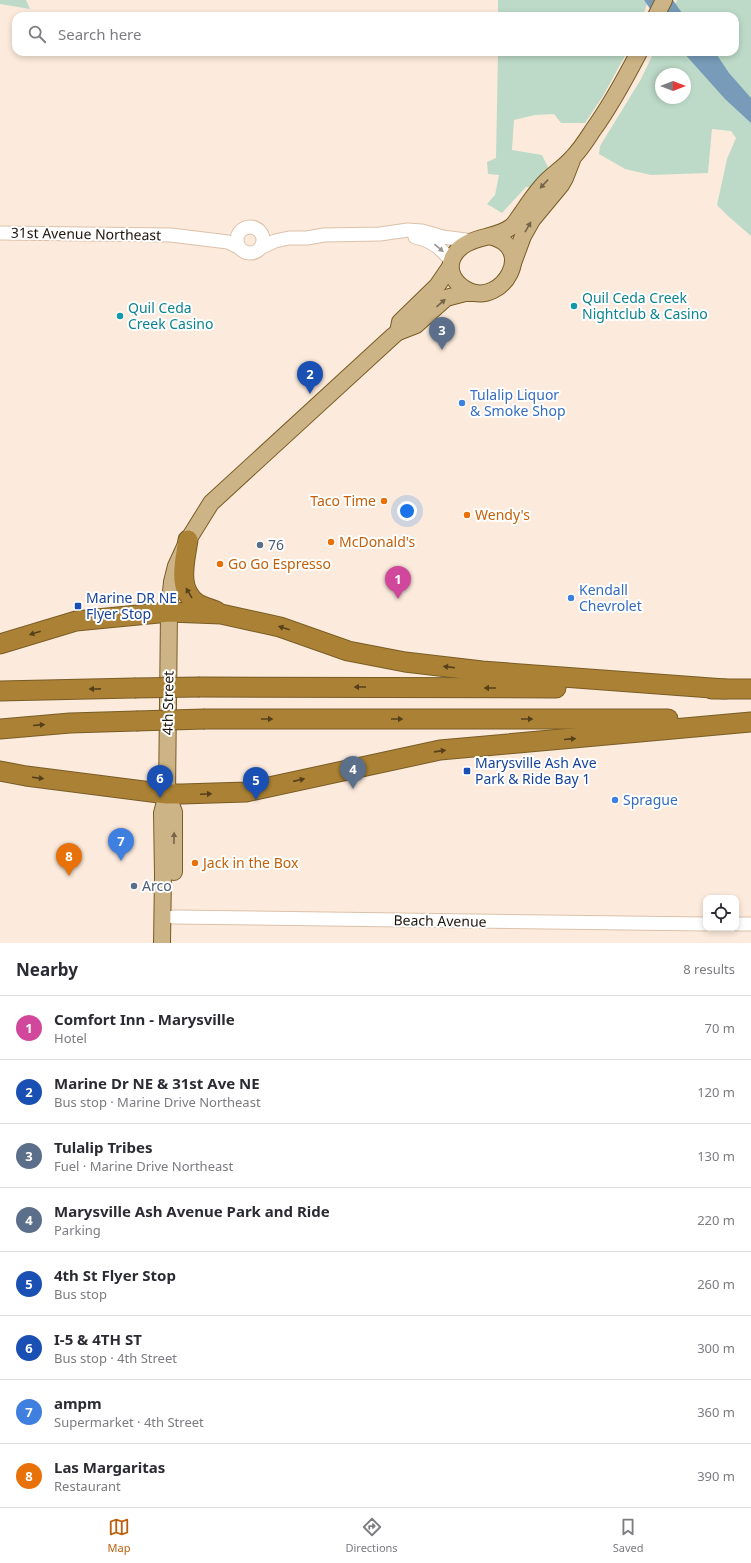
<!DOCTYPE html>
<html lang="en">
<head>
<meta charset="utf-8">
<style>
	:root { --surface:#fff; --page:#f2f2f3; --text:#2b2b33; --muted:#7c7c81; --line:#e1e1e2; --accent:#bd600e }
	body { margin:0; font-family:"Noto Sans",sans-serif; background:var(--page); color:var(--text) }
	.controls { position:absolute; right:12px; bottom:12px; display:grid; overflow:hidden; border-radius:8px; box-shadow:0 2px 6px #0003 }
	.controls button { width:36px; height:36px; display:grid; place-items:center; padding:0; border:0; border-bottom:1px solid var(--line); background:var(--surface); color:var(--text); font:20px sans-serif }
	.compass { position:absolute; left:655px; top:68px; width:36px; height:36px; border-radius:50%; background:var(--surface); box-shadow:0 2px 6px #0003; rotate:90deg }
	.you { position:absolute; left:407px; top:511px; width:14px; height:14px; margin:-10px; border:3px solid #fff; border-radius:50%; background:#1a73e8; box-shadow:0 0 0 6px #1a73e833 }
	.badge { display:grid; place-items:center; width:26px; height:26px; border-radius:50%; background:var(--accent); color:#fff; font-size:13px; font-weight:700 }
	.pin { position:absolute; translate:-50% -33px; filter:drop-shadow(0 1px 2px #0008) }
	.pin::after { content:''; position:absolute; top:21px; width:14px; height:12px; background:inherit; clip-path:polygon(0 0,100% 0,50% 100%) }
	.list { margin:0; padding:0; list-style:none }
	h2 { display:flex; justify-content:space-between; align-items:center; height:52px; margin:0; padding:0 16px; font-size:17px }
	h2 small { font-size:13px; font-weight:400; color:var(--muted) }
	.list li { display:grid; grid-template-columns:26px 1fr auto; gap:12px; align-items:center; box-sizing:border-box; height:64px; padding:0 16px; border-top:1px solid var(--line) }
	.list b { display:block; font-size:15px; white-space:nowrap }
	.list p { margin:0; font-size:13px; white-space:nowrap; color:var(--muted) }
	.list em { font-size:13px; font-style:normal; color:var(--muted) }
	.icon { flex:none; width:22px; height:22px; fill:none; stroke:currentColor; stroke-width:2; stroke-linecap:round; stroke-linejoin:round }
	.map { position:relative; flex:none; width:751px; height:943px; overflow:hidden }
	.search { position:absolute; background:var(--surface); box-shadow:0 2px 6px #0003; left:12px; right:12px; top:12px; height:44px; display:flex; align-items:center; gap:10px; box-sizing:border-box; padding:0 14px; border-radius:12px; color:var(--muted); font-size:15px }
	.sheet { height:564px; background:var(--surface) }
	nav { display:flex; justify-content:space-around; align-items:center; box-sizing:border-box; height:56px; border-top:1px solid var(--line); background:var(--surface); font-size:11px; color:var(--muted) }
	nav a { display:grid; justify-items:center; gap:2px }
	nav .on { color:var(--accent) }
	.map>svg:first-child { display:block }
</style>
</head>
<body>
<div class="map">
<svg width="751" height="943" viewBox="0 0 751 943">
	<rect width="100%" height="100%" fill="#fcebdc"/>
	<g fill="#bddac8" fill-rule="evenodd">
		<path d="M0,0h26l4,9 -30,-5z"/>
		<path d="M498,0h146l3,4 -4,12h-145z"/>
		<path d="M677,0h74v236l-23,-20 -11,-11 10,-46 9,-21 -5,-7 -19,-2 -4,44 -57,2 -26,-6 -26,-15 1,-8 41,-67 13,-27h81v-36h-64zM661,74h24v24h-24z"/>
		<path d="M498,52h129l-24,44 -18,27h-24l-7,-9 -19,1 -21,5 -2,30 30,5 6,12 -11,21 -11,-1 -24,26 -15,-9 8,-9 4,-20 -11,-1 -1,-12 9,-4z"/>
	</g>
	<g fill="#779bb8">
		<path d="M644,0h29l11,16h-29z"/>
		<path d="M683,52h32l14,21 22,25v25l-26,-24z"/>
	</g>
	<g fill="none" stroke-linecap="round" stroke-linejoin="round">
		<g stroke="#dcc1a9" stroke-width="15">
			<g id="minor">
				<circle cx="250" cy="240" r="13"/>
				<path d="M0,233l171,2 57,7 10,5"/>
				<path d="M415,237c16,3 28,12 37,26"/>
				<path d="M260,248l15,-7 14,-3h18l17,-3 56,-1 28,-4 14,1 21,6 30,4"/>
				<path d="M173,917l533,7"/>
				<path d="M736,924h15"/>
			</g>
		</g>
		<g stroke="#795c26" stroke-width="18">
			<g id="major">
				<path d="M656,16l8,-16"/>
				<path d="M489,236c49,11 13,70 -20,55 -13,-6 -23,-19 -16,-34 11,-22 41,-17 58,-30 4,-3 8,-10 11,-14 6,-9 13,-19 20,-27 9,-11 22,-18 31,-29 8,-8 14,-18 20,-27 18,-25 32,-51 46,-78"/>
				<path d="M513,263l10,-27 9,-16 29,-35 4,-7 7,-18"/>
				<path d="M398,332l2,-10 37,-36 13,-19"/>
				<path d="M167,794l7,18v60"/>
				<path d="M162,943l1,-68 -1,-62 5,-19 2,-182 3,-30 4,-16 12,-26 23,-37 182,-167 5,-4 18,-7 30,-27 19,-5h9"/>
			</g>
		</g>
		<g stroke="#795c26" stroke-width="21">
			<g id="highway">
				<path d="M188,540c-3,21 -12,50 10,64 6,3 12,5 18,7"/>
				<path d="M0,644l76,-23 93,-9 52,2 59,13 68,24 57,11 77,9 243,18"/>
				<path d="M200,687l356,1"/>
				<path d="M712,689h39"/>
				<path d="M0,691l134,-3"/>
				<path d="M205,719h463"/>
				<path d="M0,729l70,-6 66,-2"/>
				<path d="M0,771l26,5 141,18h15l64,-2 194,-42 311,-28"/>
			</g>
		</g>
		<use href="#minor" stroke="#fff" stroke-width="13"/>
		<use href="#major" stroke="#cdb486" stroke-width="16"/>
		<use href="#highway" stroke="#ab8235" stroke-width="19"/>
		<g stroke="#795c26" stroke-width="21" stroke-linecap="butt">
			<g id="highway-bridge">
				<path d="M134,688l66,-1"/>
				<path d="M136,721l69,-2"/>
			</g>
		</g>
		<use href="#highway-bridge" stroke="#ab8235" stroke-width="19"/>
	</g>
	<defs><path id="oneway-solid" d="M-6-.8H1V-3.2L6.5 0L1 3.2V.8H-6Z"/></defs>
	<g fill="#756448">
		<use href="#oneway-solid" transform="translate(544 184) rotate(133)"/>
		<use href="#oneway-solid" transform="translate(528 227) rotate(-60)"/>
		<use href="#oneway-solid" transform="translate(441 303) rotate(-41)"/>
		<use href="#oneway-solid" transform="translate(174 838) rotate(-89)"/>
	</g>
	<use fill="#999591" href="#oneway-solid" transform="translate(439 248) rotate(40)"/>
	<g fill="#56401c">
		<use href="#oneway-solid" transform="translate(189 593) rotate(-121)"/>
		<use href="#oneway-solid" transform="translate(284 628) rotate(-162)"/>
		<use href="#oneway-solid" transform="translate(35 633) rotate(163)"/>
		<use href="#oneway-solid" transform="translate(449 667) rotate(-173)"/>
		<use href="#oneway-solid" transform="translate(360 687) rotate(-180)"/>
		<use href="#oneway-solid" transform="translate(490 688) rotate(-180)"/>
		<use href="#oneway-solid" transform="translate(95 689) rotate(179)"/>
		<use href="#oneway-solid" transform="translate(267 719)"/>
		<use href="#oneway-solid" transform="translate(397 719)"/>
		<use href="#oneway-solid" transform="translate(527 719)"/>
		<use href="#oneway-solid" transform="translate(39 725) rotate(-5)"/>
		<use href="#oneway-solid" transform="translate(570 739) rotate(-5)"/>
		<use href="#oneway-solid" transform="translate(440 751) rotate(-8)"/>
		<use href="#oneway-solid" transform="translate(38 778) rotate(7)"/>
		<use href="#oneway-solid" transform="translate(299 780) rotate(-13)"/>
		<use href="#oneway-solid" transform="translate(206 794) rotate(-2)"/>
	</g>
	<g fill="#0f9aa8" stroke="#fff" stroke-width="1.5">
		<circle cx="574" cy="306" r="4"/>
		<circle cx="120" cy="316" r="4"/>
	</g>
	<g fill="#3f7fe0" stroke="#fff" stroke-width="1.5">
		<circle cx="462" cy="403" r="4"/>
		<circle cx="571" cy="598" r="4"/>
		<circle cx="615" cy="800" r="4"/>
	</g>
	<g fill="#e8710a" stroke="#fff" stroke-width="1.5">
		<circle cx="384" cy="501" r="4"/>
		<circle cx="467" cy="515" r="4"/>
		<circle cx="331" cy="542" r="4"/>
		<circle cx="220" cy="564" r="4"/>
		<circle cx="195" cy="863" r="4"/>
	</g>
	<g fill="#5c6f8a" stroke="#fff" stroke-width="1.5">
		<circle cx="260" cy="545" r="4"/>
		<circle cx="134" cy="886" r="4"/>
	</g>
	<g fill="#1a4fb4" stroke="#fff" stroke-width="1.5">
		<rect x="74" y="602" width="8" height="8" rx="2"/>
		<rect x="463" y="767" width="8" height="8" rx="2"/>
	</g>
	<g text-anchor="middle" stroke-width="4" stroke-linejoin="round" paint-order="stroke">
		<g font-size="14" fill="#1d140b" stroke="#fff">
			<text transform="translate(86 234) rotate(1)" y="5">31st Avenue Northeast</text>
			<text transform="translate(168 703) rotate(-89)" y="5">4th Street</text>
			<text transform="translate(440 921) rotate(1)" y="5">Beach Avenue</text>
		</g>
		<g font-size="14" fill="#0d838f" stroke="#fff" text-anchor="start">
			<text x="582" y="303">Quil Ceda Creek<tspan x="582" dy="16">Nightclub &amp; Casino</tspan></text>
			<text x="128" y="313">Quil Ceda<tspan x="128" dy="16">Creek Casino</tspan></text>
		</g>
		<g font-size="14" fill="#366cbe" stroke="#fff" text-anchor="start">
			<text x="470" y="400">Tulalip Liquor<tspan x="470" dy="16">&amp; Smoke Shop</tspan></text>
			<text x="579" y="595">Kendall<tspan x="579" dy="16">Chevrolet</tspan></text>
			<text x="623" y="805">Sprague</text>
		</g>
		<g font-size="14" fill="#c56008" stroke="#fff" text-anchor="start">
			<text x="376" y="506" text-anchor="end">Taco Time</text>
			<text x="475" y="520">Wendy's</text>
			<text x="339" y="547">McDonald's</text>
			<text x="228" y="569">Go Go Espresso</text>
			<text x="203" y="868">Jack in the Box</text>
		</g>
		<g font-size="14" fill="#4e5e75" stroke="#fff" text-anchor="start">
			<text x="268" y="550">76</text>
			<text x="142" y="891">Arco</text>
		</g>
		<g font-size="14" fill="#164399" stroke="#fff" text-anchor="start">
			<text x="86" y="603">Marine DR NE<tspan x="86" dy="16">Flyer Stop</tspan></text>
			<text x="475" y="768">Marysville Ash Ave<tspan x="475" dy="16">Park &amp; Ride Bay 1</tspan></text>
		</g>
	</g>
</svg>
<div class="controls">
<button><svg class="icon" aria-label="locate" viewBox="0 0 24 24"><circle cx="12" cy="12" r="6"/><path d="M12 2v4M12 18v4M2 12h4M18 12h4"/></svg></button>
</div>
<svg class="compass" viewBox="-18 -18 36 36"><path d="M0-13l5 13h-10z" fill="#e53935"/><path d="M0 13l5-13h-10z" fill="#7c7c81"/></svg>
<div class="you"></div>
<div class="pin badge" style="left:398px;top:599px;background:#d1479c">1</div>
<div class="pin badge" style="left:310px;top:394px;background:#1a4fb4">2</div>
<div class="pin badge" style="left:442px;top:350px;background:#5c6f8a">3</div>
<div class="pin badge" style="left:353px;top:789px;background:#5c6f8a">4</div>
<div class="pin badge" style="left:256px;top:800px;background:#1a4fb4">5</div>
<div class="pin badge" style="left:160px;top:798px;background:#1a4fb4">6</div>
<div class="pin badge" style="left:121px;top:861px;background:#3f7fe0">7</div>
<div class="pin badge" style="left:69px;top:876px;background:#e8710a">8</div>
<div class="search"><svg class="icon" aria-label="search" viewBox="0 0 24 24"><circle cx="10" cy="10" r="6"/><path d="M15 15l6 6"/></svg>Search here</div>
</div>
<section class="sheet">
<h2>Nearby<small>8 results</small></h2>
<ul class="list">
<li><span class="badge" style="background:#d1479c">1</span><div><b>Comfort Inn - Marysville</b><p>Hotel</p></div><em>70 m</em></li>
<li><span class="badge" style="background:#1a4fb4">2</span><div><b>Marine Dr NE &amp; 31st Ave NE</b><p>Bus stop · Marine Drive Northeast</p></div><em>120 m</em></li>
<li><span class="badge" style="background:#5c6f8a">3</span><div><b>Tulalip Tribes</b><p>Fuel · Marine Drive Northeast</p></div><em>130 m</em></li>
<li><span class="badge" style="background:#5c6f8a">4</span><div><b>Marysville Ash Avenue Park and Ride</b><p>Parking</p></div><em>220 m</em></li>
<li><span class="badge" style="background:#1a4fb4">5</span><div><b>4th St Flyer Stop</b><p>Bus stop</p></div><em>260 m</em></li>
<li><span class="badge" style="background:#1a4fb4">6</span><div><b>I-5 &amp; 4TH ST</b><p>Bus stop · 4th Street</p></div><em>300 m</em></li>
<li><span class="badge" style="background:#3f7fe0">7</span><div><b>ampm</b><p>Supermarket · 4th Street</p></div><em>360 m</em></li>
<li><span class="badge" style="background:#e8710a">8</span><div><b>Las Margaritas</b><p>Restaurant</p></div><em>390 m</em></li>
</ul>
</section>
<nav>
<a class="on"><svg class="icon" aria-label="map" viewBox="0 0 24 24"><path d="M3 6l6-2 6 2 6-2v14l-6 2-6-2-6 2zM9 4v14M15 6v14"/></svg>Map</a>
<a><svg class="icon" aria-label="directions" viewBox="0 0 24 24"><path d="M12 3l9 9-9 9-9-9zM9 14v-3h6M13 9l2 2-2 2"/></svg>Directions</a>
<a><svg class="icon" aria-label="saved" viewBox="0 0 24 24"><path d="M7 4h10v16l-5-4-5 4z"/></svg>Saved</a>
</nav>
</body>
</html>
